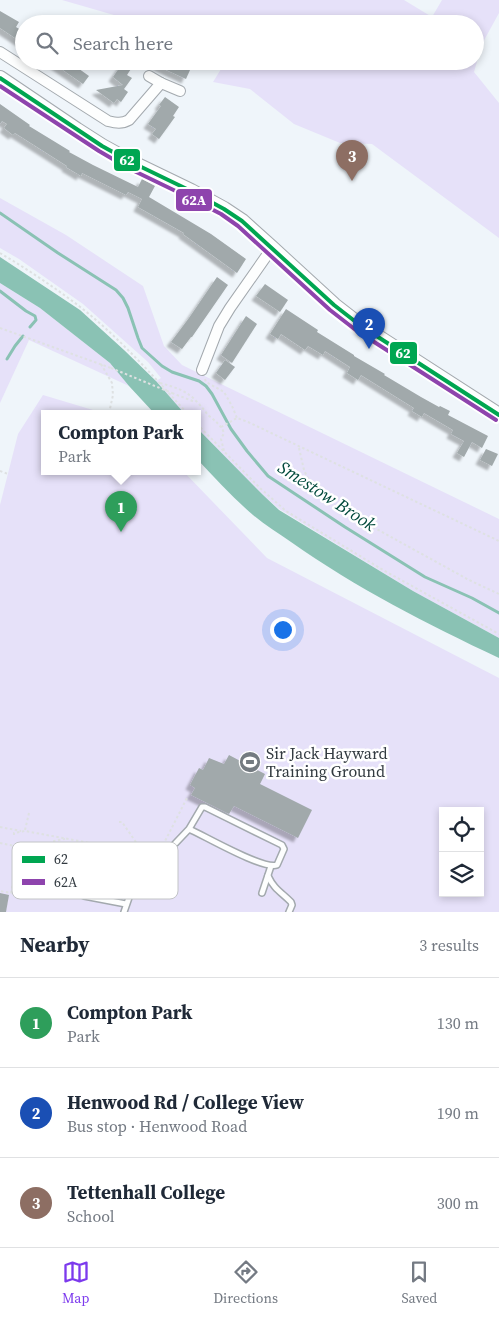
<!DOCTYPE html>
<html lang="en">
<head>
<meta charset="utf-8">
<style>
	:root { --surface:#fff; --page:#f6f6f7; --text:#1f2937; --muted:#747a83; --line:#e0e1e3; --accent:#7c3aed }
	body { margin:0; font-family:"Source Serif 4",serif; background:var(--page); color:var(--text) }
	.controls { position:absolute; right:15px; bottom:15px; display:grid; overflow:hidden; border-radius:0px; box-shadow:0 2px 8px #0003 }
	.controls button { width:45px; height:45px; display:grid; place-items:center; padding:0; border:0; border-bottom:1px solid var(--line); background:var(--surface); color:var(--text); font:25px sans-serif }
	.you { position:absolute; left:282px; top:629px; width:18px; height:18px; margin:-12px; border:4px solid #fff; border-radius:50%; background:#1a73e8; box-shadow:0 0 0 8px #1a73e833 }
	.badge { display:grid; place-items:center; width:32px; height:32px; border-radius:50%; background:var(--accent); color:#fff; font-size:16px; font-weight:700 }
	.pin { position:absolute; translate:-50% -41px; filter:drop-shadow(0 1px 2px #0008) }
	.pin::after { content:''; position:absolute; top:26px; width:18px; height:15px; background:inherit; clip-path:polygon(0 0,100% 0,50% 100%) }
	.popup { position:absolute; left:41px; top:410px; width:160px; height:65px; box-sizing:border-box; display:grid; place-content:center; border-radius:0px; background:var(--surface); filter:drop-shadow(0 1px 4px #0005); font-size:16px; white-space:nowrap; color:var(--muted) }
	.popup b { font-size:19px; color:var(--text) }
	.popup::after { content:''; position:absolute; left:50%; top:100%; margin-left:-10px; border:10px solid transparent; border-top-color:var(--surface) }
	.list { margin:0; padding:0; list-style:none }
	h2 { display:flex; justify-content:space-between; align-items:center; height:65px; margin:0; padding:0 20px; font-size:21px }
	h2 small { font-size:16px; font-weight:400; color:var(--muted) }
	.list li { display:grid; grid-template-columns:32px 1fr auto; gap:15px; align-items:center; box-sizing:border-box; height:90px; padding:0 20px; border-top:1px solid var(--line) }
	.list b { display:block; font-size:19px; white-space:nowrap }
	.list p { margin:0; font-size:16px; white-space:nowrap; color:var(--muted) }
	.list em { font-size:16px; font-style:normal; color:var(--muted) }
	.icon { flex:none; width:28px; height:28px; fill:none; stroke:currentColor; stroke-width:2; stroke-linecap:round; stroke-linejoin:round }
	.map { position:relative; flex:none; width:499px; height:912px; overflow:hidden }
	.search { position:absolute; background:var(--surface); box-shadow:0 2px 8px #0003; left:15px; right:15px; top:15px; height:55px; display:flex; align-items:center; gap:12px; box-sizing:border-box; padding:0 18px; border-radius:28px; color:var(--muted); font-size:19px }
	.sheet { height:335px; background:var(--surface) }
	nav { display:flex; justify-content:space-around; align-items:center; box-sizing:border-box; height:70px; border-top:1px solid var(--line); background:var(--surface); font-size:14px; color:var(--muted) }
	nav a { display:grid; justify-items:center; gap:2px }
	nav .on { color:var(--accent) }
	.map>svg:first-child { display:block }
</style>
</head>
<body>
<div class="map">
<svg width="499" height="912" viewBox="0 0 499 912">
	<defs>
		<filter id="shadow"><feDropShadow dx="-4.5" dy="4.5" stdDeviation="1" flood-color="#0004"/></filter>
	</defs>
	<rect width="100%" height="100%" fill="#eff5fa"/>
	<g fill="#e6e1f9" fill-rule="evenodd">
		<path d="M62,0h342l28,17 10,-17h57v13l-17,31 -8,28 25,31v135l-127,-94 -32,-1 -46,-19 -44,-35 -37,-7 13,-21h249v-37h-330z"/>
		<path d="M0,198l66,37 77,51 21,60 18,19 317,154v119l-86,-47 -134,-82 -17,-15 -65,-66v-15h-13l-28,-32 5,-3 -13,-16 -65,-58 -64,-45 -19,-11z"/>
		<path d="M0,283l40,25 70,55 19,23 -100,-46 -29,63z"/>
		<path d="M43,395l60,18h-58v58h138l84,87 232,120v234h-499v-407l18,-71zM443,811h37v82h-37z"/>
	</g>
	<g fill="#8ac2b4">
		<path d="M0,257l80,53 44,40 32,31 28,32h-30l-25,-27 -19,-23 -70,-55 -40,-25z"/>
		<path d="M197,428l65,66 17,16 134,81 86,47v20c-72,-34 -143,-70 -208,-116 -13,-9 -26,-17 -38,-27 -20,-17 -38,-37 -56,-56z"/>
	</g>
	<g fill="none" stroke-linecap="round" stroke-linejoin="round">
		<g stroke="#8ac2b4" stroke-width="3">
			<path d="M0,213l58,40 58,37 7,8 5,10 10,30 4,10 20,18 10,6 27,9 7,5 6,8 19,35 16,22 21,25 77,51 80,50 47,21 27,15"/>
			<path d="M0,291l26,20 9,5 1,4 -6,7"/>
			<path d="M7,359l8,-13 8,-10"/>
		</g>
	</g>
	<g fill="#a1a9ab" filter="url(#shadow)">
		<path d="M0,11l19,11 -3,5 8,5v12l-24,-16z"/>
		<path d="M50,61h18l21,15 -6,8z"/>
		<path d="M124,61h12l-9,14 5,3 -8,11 4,3 -7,10 -4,-3 -3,4 -18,-13 27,-5 -10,-8z"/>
		<path d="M147,61h47l-8,18z"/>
		<path d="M165,97l14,10 -6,9 2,1 -16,22 -7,-5 4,-5 -8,-5 13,-18 -2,-1z"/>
		<path d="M0,104l30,21 -1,1 41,25 -1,1 24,13 45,22 4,-8 13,7 -6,11 62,37 35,25 -9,14 -54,-39 1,-1 -46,-26 4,-8 -14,-7 -2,3 -44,-22 -1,3 -15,-9 1,-1 -52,-33 -2,2 -9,-7 3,-4 -5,-3 -2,3z"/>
		<path d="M217,277l11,8 -36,52h-1l-9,12 -11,-7 18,-24z"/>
		<path d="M265,284l23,16 -8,12 -24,-16z"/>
		<path d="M286,309l32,21 -1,2 37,23v1l31,18 -1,1 37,22 18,10 1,-1 10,5 -2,4 40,21 -6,12 -10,-6 -8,15 -7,-4 7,-12 -13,-7 2,-4 -29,-17 -2,4 -10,-6 2,-3 -53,-33 -3,5 -11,-7 3,-6 -25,-16 -2,4 -15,-9 -3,4 -24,-16 -3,5 -8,-5z"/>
		<path d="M246,316l11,8 -25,39 -11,-8z"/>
		<path d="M225,360l10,7 -10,13 -9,-7z"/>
		<path d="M486,449l12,5 -6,12 -12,-6z"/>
		<path d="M229,755l36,19 -5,10 52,26 -14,28 -64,-32 -5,8 -38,-19 4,-7 -5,-3 9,-17 4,2 6,-12 15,6z"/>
		<path d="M0,893l9,2 -3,17h-6z"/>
	</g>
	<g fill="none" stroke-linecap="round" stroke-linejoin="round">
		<g stroke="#a3a9ae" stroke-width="8">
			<g id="lane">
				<path d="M268,876c6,13 13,16 23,26l1,3 -3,7"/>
				<path d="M262,893l9,-27"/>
				<path d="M84,896l42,8"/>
				<path d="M124,912l8,-23 57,-60 13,-22h3l77,38 2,4 -7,16c-14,5 -72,-29 -88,-36"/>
			</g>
		</g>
		<g stroke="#a3a9ae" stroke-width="12">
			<g id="street">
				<path d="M0,52l108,69c8,2 14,3 21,-1l32,-37"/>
				<path d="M149,76l12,7 19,8"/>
				<path d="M202,370l17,-44 11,-18 42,-60"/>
			</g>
		</g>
		<g stroke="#a3a9ae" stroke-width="16">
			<path id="secondary" d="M0,78l77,52 25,16 29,16 60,29 33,18 18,12 30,27 62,57 27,21 138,89"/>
		</g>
		<g stroke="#dee1e2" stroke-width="2" stroke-dasharray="2.5 2.5" stroke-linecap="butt">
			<path d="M0,253c27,16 54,34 79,53 40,31 74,70 108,107"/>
			<path d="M0,328l111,40"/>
			<path d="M101,364l11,19 1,12 -4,18"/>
			<path d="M205,379l1,3 18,10 8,14 5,12"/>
			<path d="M160,383c15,4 28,8 38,20 4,4 7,8 10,12 7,6 13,10 16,18l-3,6 3,12"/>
			<path d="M172,393l23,9"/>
			<path d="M197,424l63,64 26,23 97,59 116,64"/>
			<path d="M221,427l16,-9 11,4 251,119"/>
			<path d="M299,448l5,22 6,13 14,17 145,80 30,14"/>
			<path d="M0,471l8,3"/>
			<path d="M119,822h3l27,39"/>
			<path d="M0,827l21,4"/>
			<path d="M25,830l4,-17"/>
			<path d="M14,835v-2l11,-2 103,19 14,16"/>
			<path d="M54,842v-1l11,-2"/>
			<path d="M0,843l20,4 -9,46 -11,-2"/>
			<path d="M163,845l25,-49"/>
		</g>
		<use href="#lane" stroke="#fdfefe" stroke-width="5"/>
		<use href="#street" stroke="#fdfefe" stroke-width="10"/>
		<use href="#secondary" stroke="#fdfefe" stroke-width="14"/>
		<path stroke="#dee1e2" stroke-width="2" stroke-dasharray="2.5 2.5" stroke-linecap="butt" d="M111,368l61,25"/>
		<g stroke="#fff" stroke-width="8">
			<path id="bus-1" d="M0,78l102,68 29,16 60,29 33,18 18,12 92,84 27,21 138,89"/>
		</g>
		<g stroke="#fff" stroke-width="8">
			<path id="bus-2" d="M0,86l99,65 29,17 60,29 33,17 17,12 92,84 27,21 139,89"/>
		</g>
		<use href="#bus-1" stroke="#00a651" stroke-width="4"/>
		<use href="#bus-2" stroke="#8e44ad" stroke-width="4"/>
	</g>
	<defs>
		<g id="stadium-disc" transform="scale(1.125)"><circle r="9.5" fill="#747b81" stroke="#fff"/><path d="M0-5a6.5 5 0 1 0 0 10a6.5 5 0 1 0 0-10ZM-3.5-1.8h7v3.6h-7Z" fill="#fff"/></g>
	</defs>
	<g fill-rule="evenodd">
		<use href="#stadium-disc" x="250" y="762"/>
	</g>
	<g text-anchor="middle" stroke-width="5" stroke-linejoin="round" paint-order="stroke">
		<g font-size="16" fill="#323a40" stroke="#fff" text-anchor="start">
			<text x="266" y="759">Sir Jack Hayward<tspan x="266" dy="18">Training Ground</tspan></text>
		</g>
		<g font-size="18" font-style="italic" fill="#01493b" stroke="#fff">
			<text transform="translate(327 496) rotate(33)" y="6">Smestow Brook</text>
		</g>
	</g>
	<rect x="12" y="842" width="166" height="57" rx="8" fill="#fff" stroke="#c2c4c6" stroke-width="1"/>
	<rect x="22" y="856" width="23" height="7" fill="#00a651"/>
	<rect x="22" y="879" width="23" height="6" fill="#8e44ad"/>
	<g font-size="14" fill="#323a40">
		<text x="54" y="864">62</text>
		<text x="54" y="887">62A</text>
	</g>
	<g stroke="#fff" stroke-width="2">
		<rect x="113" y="148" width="28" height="24" rx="5" fill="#00a651"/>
		<rect x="175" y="188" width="38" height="24" rx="5" fill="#8e44ad"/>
		<rect x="389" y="341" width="29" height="24" rx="5" fill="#00a651"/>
	</g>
	<g font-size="14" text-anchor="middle" font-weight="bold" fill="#fff">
		<text x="127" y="165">62</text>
		<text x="194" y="205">62A</text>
		<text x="403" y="358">62</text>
	</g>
</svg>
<div class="controls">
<button><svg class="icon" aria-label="locate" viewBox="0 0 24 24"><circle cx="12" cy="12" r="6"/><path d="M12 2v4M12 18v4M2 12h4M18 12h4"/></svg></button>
<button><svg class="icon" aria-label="layers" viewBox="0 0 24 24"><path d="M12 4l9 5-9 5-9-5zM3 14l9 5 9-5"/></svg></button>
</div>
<div class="you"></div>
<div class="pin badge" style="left:121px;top:532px;background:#2e9e5b">1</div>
<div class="popup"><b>Compton Park</b>Park</div>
<div class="pin badge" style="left:369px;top:349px;background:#1a4fb4">2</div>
<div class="pin badge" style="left:352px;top:181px;background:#8d6e63">3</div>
<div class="search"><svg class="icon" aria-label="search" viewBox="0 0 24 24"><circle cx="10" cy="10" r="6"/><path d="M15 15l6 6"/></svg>Search here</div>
</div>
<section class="sheet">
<h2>Nearby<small>3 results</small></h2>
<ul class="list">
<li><span class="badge" style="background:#2e9e5b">1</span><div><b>Compton Park</b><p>Park</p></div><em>130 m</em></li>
<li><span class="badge" style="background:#1a4fb4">2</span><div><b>Henwood Rd / College View</b><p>Bus stop · Henwood Road</p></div><em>190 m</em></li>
<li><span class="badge" style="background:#8d6e63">3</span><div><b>Tettenhall College</b><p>School</p></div><em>300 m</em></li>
</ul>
</section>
<nav>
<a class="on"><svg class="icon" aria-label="map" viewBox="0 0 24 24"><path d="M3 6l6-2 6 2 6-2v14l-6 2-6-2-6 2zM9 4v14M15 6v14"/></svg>Map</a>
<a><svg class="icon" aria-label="directions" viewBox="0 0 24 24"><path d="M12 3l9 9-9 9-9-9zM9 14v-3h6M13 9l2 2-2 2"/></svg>Directions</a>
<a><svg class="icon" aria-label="saved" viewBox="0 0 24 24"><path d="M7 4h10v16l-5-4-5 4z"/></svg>Saved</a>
</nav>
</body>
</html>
